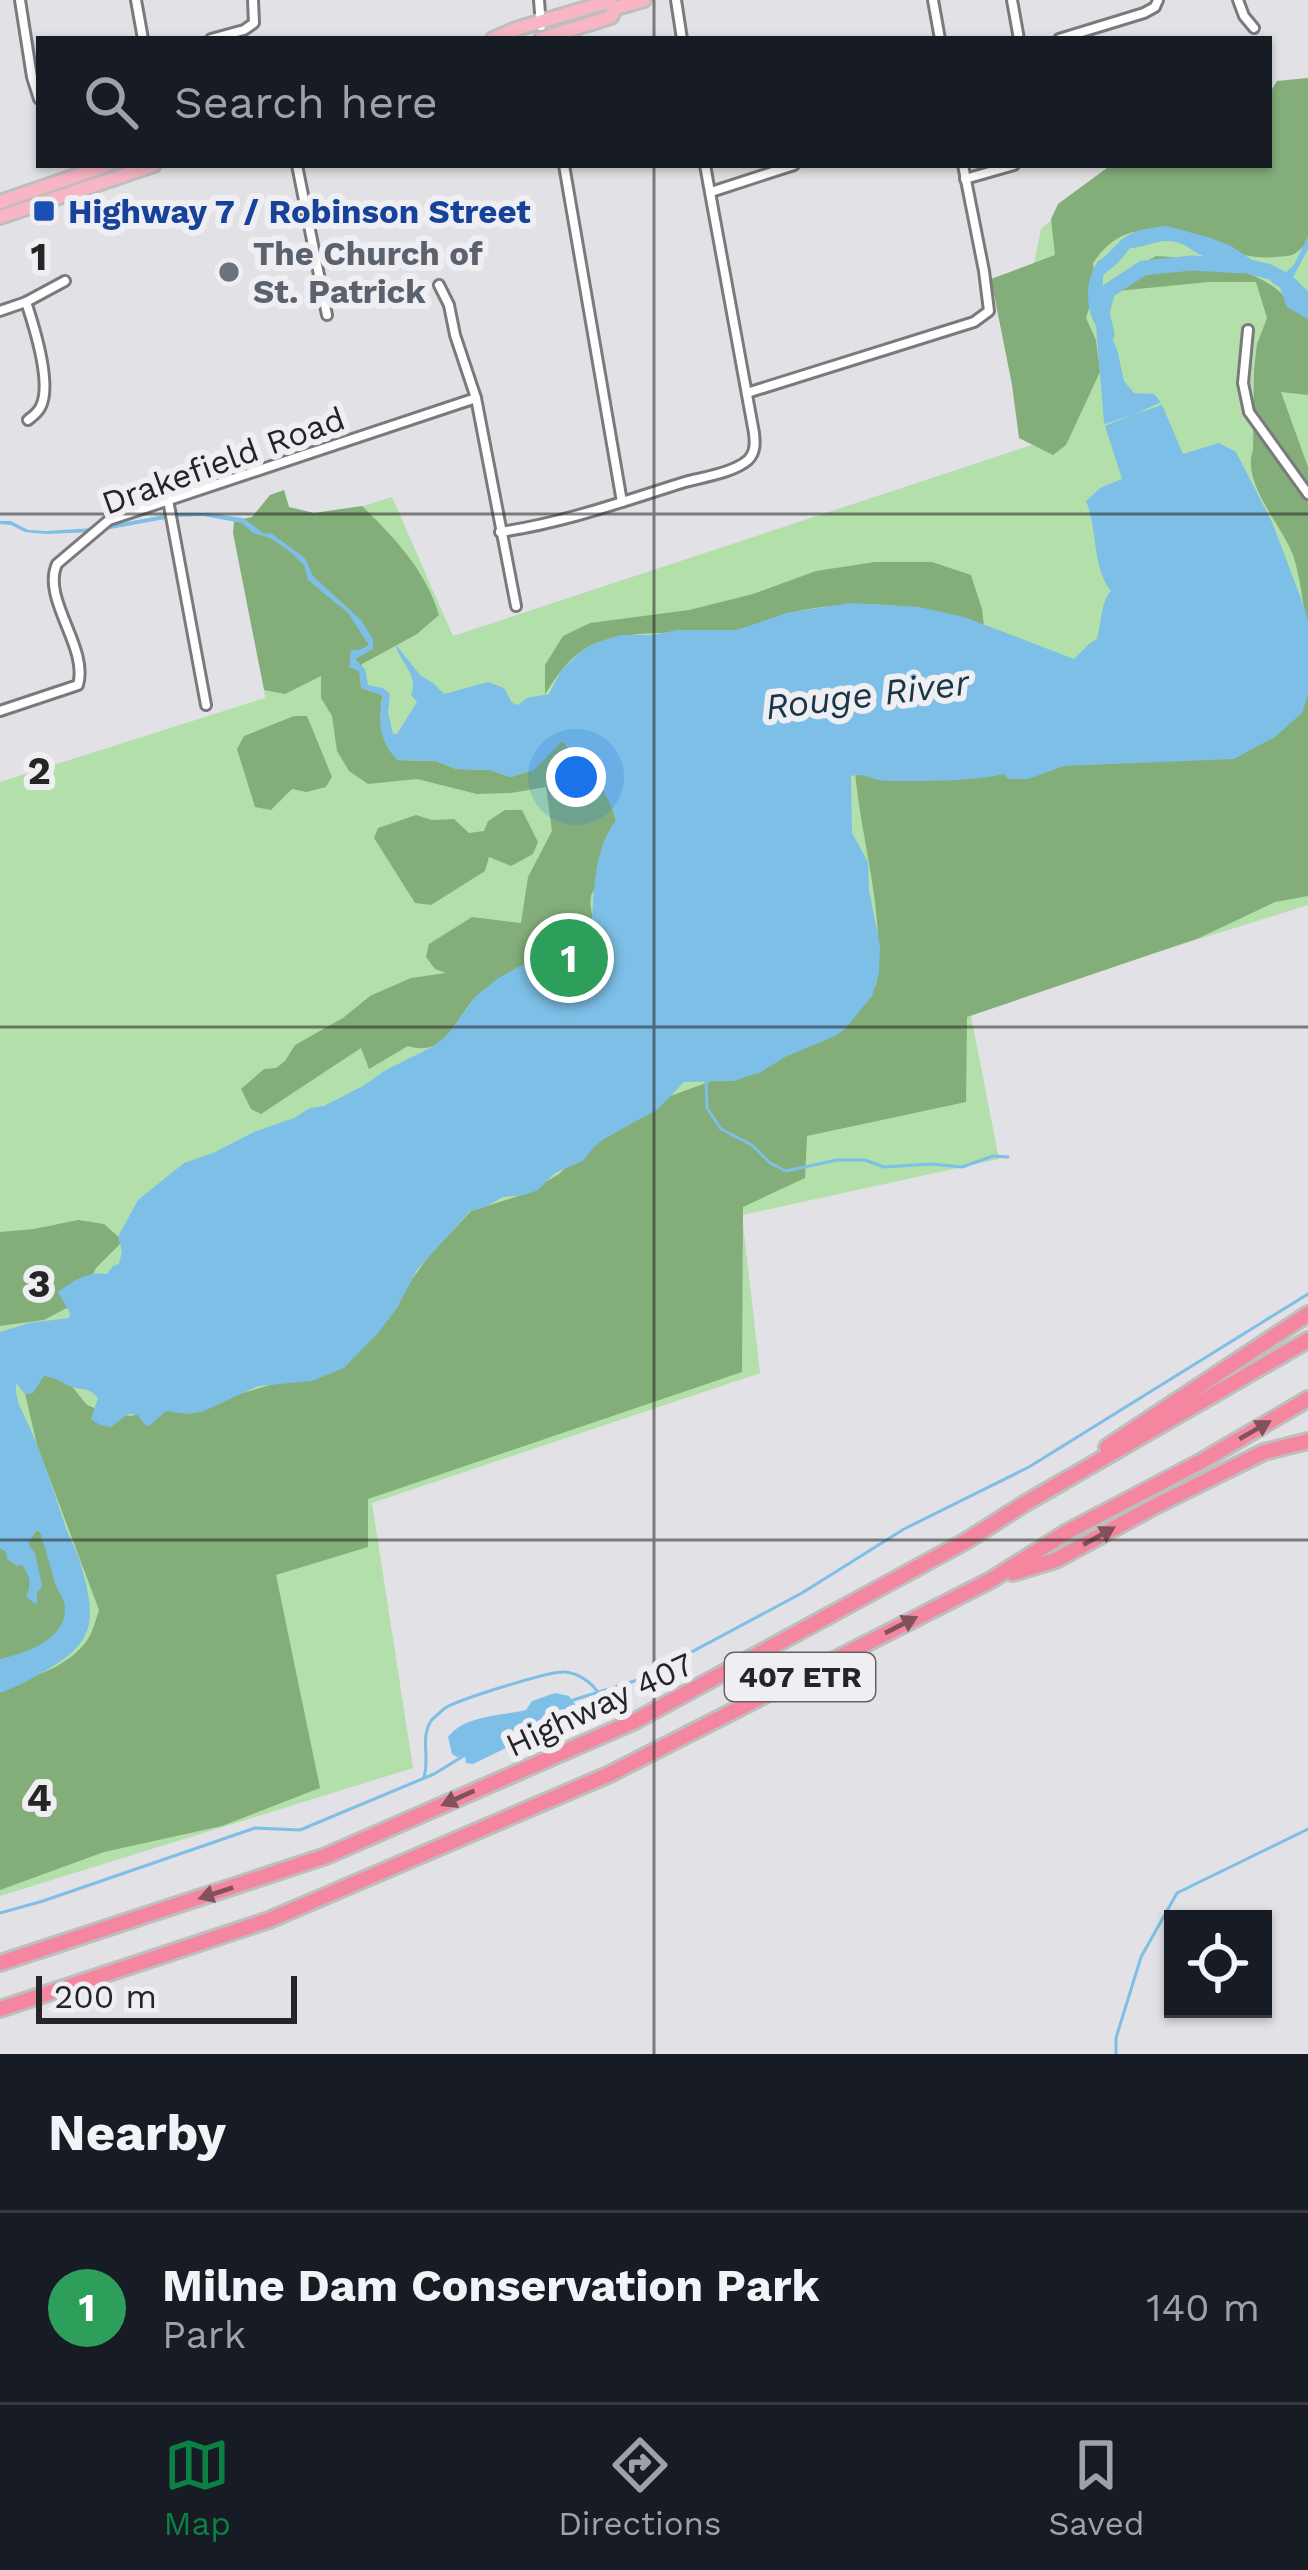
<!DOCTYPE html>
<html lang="en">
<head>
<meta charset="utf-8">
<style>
	:root { --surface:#171b24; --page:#242831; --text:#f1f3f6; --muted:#9ea1a6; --line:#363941; --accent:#0b8043 }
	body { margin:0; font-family:"Work Sans",sans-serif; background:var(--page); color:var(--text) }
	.controls { position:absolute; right:36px; bottom:36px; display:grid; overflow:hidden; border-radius:0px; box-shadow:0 3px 9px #0004 }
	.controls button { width:108px; height:108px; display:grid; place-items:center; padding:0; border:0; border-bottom:3px solid var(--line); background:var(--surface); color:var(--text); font:60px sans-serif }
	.scale { position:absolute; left:36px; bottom:30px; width:261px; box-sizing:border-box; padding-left:12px; border:6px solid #252526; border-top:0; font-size:33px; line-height:42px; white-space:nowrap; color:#252526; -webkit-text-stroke:9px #efeef2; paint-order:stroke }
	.you { position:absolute; left:576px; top:777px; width:42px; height:42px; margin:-30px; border:9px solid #fff; border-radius:50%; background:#1a73e8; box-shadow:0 0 0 18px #1a73e833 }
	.badge { display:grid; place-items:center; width:78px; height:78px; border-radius:50%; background:var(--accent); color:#fff; font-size:39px; font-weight:700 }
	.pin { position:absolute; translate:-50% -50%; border:6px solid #fff; box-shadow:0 3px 12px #0006 }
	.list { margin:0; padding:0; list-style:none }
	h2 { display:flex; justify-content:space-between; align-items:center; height:156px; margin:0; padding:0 48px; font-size:51px }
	h2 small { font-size:39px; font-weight:400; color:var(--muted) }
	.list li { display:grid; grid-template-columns:78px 1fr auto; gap:36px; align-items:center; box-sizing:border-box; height:192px; padding:0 48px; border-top:3px solid var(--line) }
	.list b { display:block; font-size:45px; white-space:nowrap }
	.list p { margin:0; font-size:39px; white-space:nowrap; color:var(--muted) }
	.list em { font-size:39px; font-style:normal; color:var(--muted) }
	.icon { flex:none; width:66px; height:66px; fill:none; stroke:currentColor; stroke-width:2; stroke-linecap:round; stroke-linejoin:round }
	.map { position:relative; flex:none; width:1308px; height:2054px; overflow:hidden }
	.search { position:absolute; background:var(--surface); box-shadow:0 3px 9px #0004; left:36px; right:36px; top:36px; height:132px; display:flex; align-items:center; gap:30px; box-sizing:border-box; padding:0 42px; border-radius:0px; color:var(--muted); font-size:45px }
	.sheet { height:348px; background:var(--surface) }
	nav { display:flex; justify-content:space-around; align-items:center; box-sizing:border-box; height:168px; border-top:3px solid var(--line); background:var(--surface); font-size:33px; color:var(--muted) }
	nav a { display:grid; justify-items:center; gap:6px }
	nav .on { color:var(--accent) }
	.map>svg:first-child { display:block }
</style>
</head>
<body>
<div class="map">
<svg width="1308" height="2054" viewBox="0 0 1308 2054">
	<rect width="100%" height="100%" fill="#e2e1e5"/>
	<path fill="#b3dfab" d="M1308,94v811l-338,106 29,148 -257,56 18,158 -388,130 41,265 -413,128v-1114l265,-84 -15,-156 142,-45 61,139 585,-193 -17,-117 20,-97 72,-64h156z"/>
	<g fill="#83ae7a">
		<path d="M1308,78v163c-1,2 -12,13 -14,13 -5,3 -12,2 -19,3 -63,7 -133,-67 -182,6l3,24 -10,31 10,22 4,32 -34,73 -13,10 -34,-17 -7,-53 -21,-106 64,-24 -4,-36 7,-15 53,-39h158v-71l8,-13z"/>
		<path d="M1156,256c38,2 82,8 115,29 13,9 24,23 37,33v77l-27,-3 27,75v164c-5,-24 -7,-52 -15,-76 -11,-30 -52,-72 -40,-105l1,-81 3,-25 10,-26 -11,-36h-47l-92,9 16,-22z"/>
		<path d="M284,490l5,17 25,6 48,-7c33,32 64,65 77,109l-22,19 -55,30 -1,24 22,7 -2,8 16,57 39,1 20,8 34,1 21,7 22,-7 29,-29c23,24 46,46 54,80 -16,20 -16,42 -21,66 -1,4 -4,7 -4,10 -3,19 10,20 -9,36l-8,-18 -25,25 5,13c-19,10 -43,16 -60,30 -8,5 -16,12 -22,18 -19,23 -28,56 -64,45l-39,23 -8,-21 -100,66 -10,-5 -10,-20 23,-20 12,-1 9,-7 10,-16 48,-27 27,-22 41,-18 35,-5 -11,-4 -9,-12 3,-13 43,-27 49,6 7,-46 24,-46 -6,-44 -35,6 -34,1 -60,-15 -49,5 -19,-13 -12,-20 -5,-35 -11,-18v-22l-36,18 -21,-4 -31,-157 1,-12 18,-4 18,-22z"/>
		<path d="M875,562h57l39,13 11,34 2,17c-54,-24 -141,-28 -198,-12 -18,5 -35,14 -53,17 -44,5 -107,-5 -145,16 -19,10 -31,29 -43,47v-29l18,-29 27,-13 99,-13 64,-16 63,-23z"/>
		<path d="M1308,641v255l-33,6 -76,36 -232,79 -1,85 -159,34 -2,42 -62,29 -1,165 -374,127v48l-92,28 44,213 -98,38 -118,26 -104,38v-205c31,-6 69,-18 88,-46 5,-8 8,-20 11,-29l-62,-165 -14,-60 33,-18 31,38 15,6 29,5 64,-16 48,-7 95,-28 29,-22 61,-86 43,-46 54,-17 34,-20 51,-47 44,-25 104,-38 82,-51 36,-28c10,-72 -15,-143 -21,-214z"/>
		<path d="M294,716h13l25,61 -6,10 -20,5 -14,-3 -21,21 -16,-3 -18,-58 7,-13z"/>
		<path d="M505,810h17l16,32 -5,12 -22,12 -22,-9 -4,14 -54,34 -16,-2 -41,-65 4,-10 38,-13 16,5 22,-1 15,14 15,-2 4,-10z"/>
		<path d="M78,1220l26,4 19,17 -27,27 -18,34 -34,18 -44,6v-94l34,-3z"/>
		<path d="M26,1515l16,20 27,71 -5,28 -64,38v-145z"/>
	</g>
	<g fill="#7dbfe6">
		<path d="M1167,226l44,12 20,8 21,14 18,4 16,8 8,-7 14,-29v13l-18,34 9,16 9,4v16l-21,-12 -8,-22 -6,-5c-20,-3 -54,-16 -72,-25 -9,-4 -15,-11 -25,-13 -18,-4 -31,6 -46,6l-12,15 -15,12 -1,42 15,32 7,32 10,12 20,1 7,8 -26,12 27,-9 21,49 36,-11 17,9 36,70 33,87 3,13v73l-6,18 -27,24 -41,22 -170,7 -36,13h-20l-4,-5c-37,8 -77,7 -116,7 -15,0 -24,-9 -37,-5l1,57 16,29 1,28 11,56 -1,27 -7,23 -27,33 -10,7 -50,21 -24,15 -27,9 -50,1 -26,27 -54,30 -10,8 -11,14 -28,12 -17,17 -13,5 -22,2 -20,11 -13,3 -53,59 -20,38 -19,25 -34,35 -32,13 -54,5 -56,26 -15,2 -21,-3 -17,15 -4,-1 -7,-10 -10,-1 -17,13 -11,-2 -9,-6 7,-21c-8,-9 -11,-8 -22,-10 -12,-2 -14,-9 -32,-12l-11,17 -8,1 -9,-11c-2,20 10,33 17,52 12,29 21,58 31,87 4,15 13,28 17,43 14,50 17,75 -31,103 -17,10 -31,18 -50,25v-34c25,-6 67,-19 65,-52 -1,-11 -9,-17 -11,-27 -4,-16 -9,-32 -14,-48l-4,-1 -8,13 7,9 7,33 -5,7v12l-11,-8c6,-12 4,-22 -4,-32l-5,1 -10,-7 -1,-7 -6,-4v-216l29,-9 40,-5 1,-5 -12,-21c17,-12 28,-21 49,-18l6,-8 6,-2 3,-13 -4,-14 20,-37 46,-37 29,-10 41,-21 40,-14 16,-10 14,-2 39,-20 23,-16 44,-22 17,-12 28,-39 22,-18 21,-12 28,-10 26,-13 20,-21c2,-35 2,-73 24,-103 -8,-33 -32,-55 -54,-79l-28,29 -24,7 -20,-7 -34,-1 -20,-8 -39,-1c-18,-20 -20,-40 -14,-64l-22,-8 -2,-17 -10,-4 2,-17h8l10,-5 -21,-32 -40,-33 -4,-15 -16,-15 -18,-12 -17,-5 -11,-10 -39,-7 -27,1 -82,15 -48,2 -21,-2 -14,-7 -11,-1v-3h11l17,9 18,1 48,-3 82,-15h32l35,5 20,15 9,1 33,24 8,18 48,44 12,19v10l-18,10 10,10 3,16 15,3 7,6 -2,18 5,22h4l20,-32 -6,-7c9,-20 -13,-34 -15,-50l24,30 13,8 11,11 44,-12 16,6 8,15 6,2 9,-7 22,-4 12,-23 17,-17 12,-9 30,-10h33l24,-5h60l50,-17 64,-10 68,4 45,10 110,42 16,-16 7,-4c4,-14 4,-38 14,-48 -19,-23 -13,-61 -25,-90l14,-13 22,-9 -17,-53 27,-11 -27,9 -1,-2 -8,-96c-11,-19 -11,-46 2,-65 9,-5 14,-12 22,-20 14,-12 29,-13 47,-15z"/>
		<path d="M555,1693l14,3 6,8 -2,8 -11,9 -89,43 -7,-1 -1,-8 -8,2 -5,-3 -4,-17c17,-22 53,-21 78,-27l6,-9z"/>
	</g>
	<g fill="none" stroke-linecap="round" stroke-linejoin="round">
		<g stroke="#7dbfe6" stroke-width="3">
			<path d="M706,1080l1,28 14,21 31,16 18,18 16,8 51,-11h28l19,7 47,-3 31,3 31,-11 15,1"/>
			<path d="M573,1700l68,-21 161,-86 102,-64 125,-62 279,-173"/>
			<path d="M424,1777c6,-18 -4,-40 7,-56 1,-2 13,-12 14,-13 13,-8 106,-38 120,-36 12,1 25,9 32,19"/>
			<path d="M0,1913l43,-12 212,-73 45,2 134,-56 31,-19"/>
			<path d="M1116,2054v-16l25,-81 36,-64 131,-64"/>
		</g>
		<g stroke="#7dbfe6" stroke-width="15">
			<path d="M1277,277l14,8 17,17"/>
			<path d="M1107,334l-5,-21 6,-22 35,-23 49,-5 51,3"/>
		</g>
		<g stroke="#7b797d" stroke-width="14">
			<g id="street">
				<path d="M20,0l12,77 7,22"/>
				<path d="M136,0l7,39"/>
				<path d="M539,0l2,26"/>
				<path d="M676,0l6,39"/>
				<path d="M933,0l7,39"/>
				<path d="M1012,0l7,39"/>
				<path d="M1238,0l6,16 10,12"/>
				<path d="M211,39l33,-9 10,-7 -1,-23"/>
				<path d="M1059,39l85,-26 11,-6 3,-7"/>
				<path d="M297,165l30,150"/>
				<path d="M564,165l58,337"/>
				<path d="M965,179l49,-14"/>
				<path d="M711,192l83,-27"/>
				<path d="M439,285l10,20 6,30 21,63 40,208"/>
				<path d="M26,302c8,24 26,81 15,104 -3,7 -7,9 -13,14"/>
				<path d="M0,311l26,-9 39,-21"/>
				<path d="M1248,330l-5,53 6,29 59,82"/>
				<path d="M747,393l227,-71 15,-11 -5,-40 -21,-106"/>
				<path d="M168,500l38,205"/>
				<path d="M500,532c64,-9 124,-31 185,-50 18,-5 48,-9 63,-22 8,-8 7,-18 6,-27l-49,-268"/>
				<path d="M0,711l78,-26c11,-38 -37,-86 -21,-121l52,-44 367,-122"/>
			</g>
		</g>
		<g stroke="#bebebe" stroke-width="18">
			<g id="primary">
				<path d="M493,39l23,-10 91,-27 9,6"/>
				<path d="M541,39l70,-22 5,-9 28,-8"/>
				<path d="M0,202l107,-37"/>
				<path d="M0,217l154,-52"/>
			</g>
		</g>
		<g stroke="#bebebe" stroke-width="20">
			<g id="highway">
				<path d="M1107,1447l201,-133"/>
				<path d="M1013,1573l43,-13 99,-54 109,-54 44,-11"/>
				<path d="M0,1963l326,-107 309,-135 331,-180 58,-37 284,-164"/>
				<path d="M0,2009l269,-89 341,-146 381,-194 76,-48 135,-71 106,-62"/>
			</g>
		</g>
		<use href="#street" stroke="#fff" stroke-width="8"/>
		<use href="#primary" stroke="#f8b6c5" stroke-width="12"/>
		<use href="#highway" stroke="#f4869f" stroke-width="14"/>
	</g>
	<defs><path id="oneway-solid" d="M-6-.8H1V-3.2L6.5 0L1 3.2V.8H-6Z" transform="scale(3)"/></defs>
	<g fill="#82515c">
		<use href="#oneway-solid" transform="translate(1255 1430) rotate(-30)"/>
		<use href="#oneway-solid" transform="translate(1099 1536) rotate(-29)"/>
		<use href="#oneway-solid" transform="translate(901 1625) rotate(-27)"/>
		<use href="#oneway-solid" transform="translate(458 1798) rotate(156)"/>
		<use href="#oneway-solid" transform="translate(216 1893) rotate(162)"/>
	</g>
	<path fill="none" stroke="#252526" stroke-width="3" stroke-opacity="0.55" d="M654,0v39M654,165v1889M0,514h1308M0,1027h1308M0,1540h1308"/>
	<rect fill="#1a4fb4" stroke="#efeef2" stroke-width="4.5" x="32" y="199" width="24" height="24" rx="6"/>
	<circle fill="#6b7280" stroke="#efeef2" stroke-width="4.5" cx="229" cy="272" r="12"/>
	<g text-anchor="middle" stroke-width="12" stroke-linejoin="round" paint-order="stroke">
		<rect fill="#efeef2" stroke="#626163" stroke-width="3" x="725" y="1653" width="150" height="48" rx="9"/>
		<g font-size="30" font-weight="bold" fill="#252526">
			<text x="800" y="1687">407 ETR</text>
		</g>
		<g font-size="33" font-weight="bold" fill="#164399" stroke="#efeef2" text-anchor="start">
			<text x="68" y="223">Highway 7 / Robinson Street</text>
		</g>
		<g font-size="33" font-weight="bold" fill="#5b616d" stroke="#efeef2" text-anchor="start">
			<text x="253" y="265">The Church of<tspan x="253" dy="38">St. Patrick</tspan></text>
		</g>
		<g font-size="33" fill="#252526" stroke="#efeef2">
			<text transform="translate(223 460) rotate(-20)" y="12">Drakefield Road</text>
			<text transform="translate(599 1704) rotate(-25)" y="12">Highway 407</text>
		</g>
		<g font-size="36" font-style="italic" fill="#183647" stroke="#efeef2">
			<text transform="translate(867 694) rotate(-7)" y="13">Rouge River</text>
		</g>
	</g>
	<g font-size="39" text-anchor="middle" font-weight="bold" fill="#252526" stroke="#efeef2" stroke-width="12" stroke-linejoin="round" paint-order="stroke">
		<text x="39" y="270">1</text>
		<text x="39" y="784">2</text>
		<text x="39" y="1297">3</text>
		<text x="39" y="1811">4</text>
	</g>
</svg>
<div class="controls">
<button><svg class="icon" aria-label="locate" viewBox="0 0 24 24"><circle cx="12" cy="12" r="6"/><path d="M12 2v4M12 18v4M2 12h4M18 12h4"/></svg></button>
</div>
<div class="scale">200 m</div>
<div class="you"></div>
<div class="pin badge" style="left:569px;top:958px;background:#2e9e5b">1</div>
<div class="search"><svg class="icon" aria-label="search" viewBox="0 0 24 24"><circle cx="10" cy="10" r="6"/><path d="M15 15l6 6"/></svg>Search here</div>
</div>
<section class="sheet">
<h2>Nearby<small></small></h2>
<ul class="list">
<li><span class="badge" style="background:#2e9e5b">1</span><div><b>Milne Dam Conservation Park</b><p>Park</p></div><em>140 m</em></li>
</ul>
</section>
<nav>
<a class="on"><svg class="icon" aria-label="map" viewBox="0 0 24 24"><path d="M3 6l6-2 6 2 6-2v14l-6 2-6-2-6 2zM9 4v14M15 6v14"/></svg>Map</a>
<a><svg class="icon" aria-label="directions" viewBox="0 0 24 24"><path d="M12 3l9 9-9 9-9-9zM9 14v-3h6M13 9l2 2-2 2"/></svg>Directions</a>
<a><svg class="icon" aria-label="saved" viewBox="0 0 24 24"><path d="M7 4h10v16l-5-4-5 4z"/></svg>Saved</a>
</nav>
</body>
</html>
